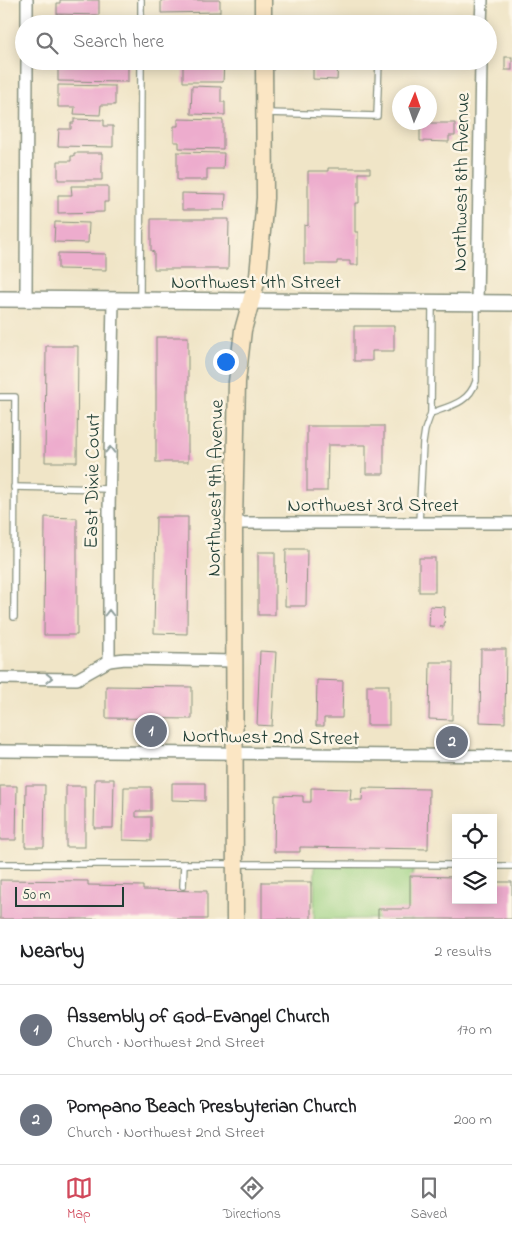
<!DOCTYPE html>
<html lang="en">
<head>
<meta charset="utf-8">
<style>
	:root { --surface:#fff; --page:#f6f6f6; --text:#202124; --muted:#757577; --line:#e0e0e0; --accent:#d1495b }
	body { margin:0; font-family:"Indie Flower",sans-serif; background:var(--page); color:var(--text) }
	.controls { position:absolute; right:15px; bottom:15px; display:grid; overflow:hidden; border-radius:0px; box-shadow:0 2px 12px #0003 }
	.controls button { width:45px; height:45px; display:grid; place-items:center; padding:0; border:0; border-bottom:1px solid var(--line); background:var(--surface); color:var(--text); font:25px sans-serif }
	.compass { position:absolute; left:392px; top:85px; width:45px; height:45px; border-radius:50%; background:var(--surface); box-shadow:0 2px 12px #0003; rotate:2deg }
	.scale { position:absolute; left:15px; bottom:12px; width:109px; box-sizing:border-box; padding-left:5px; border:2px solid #1f3d34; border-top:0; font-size:14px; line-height:18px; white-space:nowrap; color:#1f3d34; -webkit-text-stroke:4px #fcf5e5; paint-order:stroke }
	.you { position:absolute; left:225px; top:361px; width:18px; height:18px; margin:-12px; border:4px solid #fff; border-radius:50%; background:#1a73e8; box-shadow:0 0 0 8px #1a73e833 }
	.badge { display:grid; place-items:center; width:32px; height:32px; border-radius:50%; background:var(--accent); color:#fff; font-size:16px; font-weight:700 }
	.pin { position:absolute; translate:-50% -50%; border:2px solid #fff; box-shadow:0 1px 5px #0006 }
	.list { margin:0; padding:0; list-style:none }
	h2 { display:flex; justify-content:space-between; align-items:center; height:65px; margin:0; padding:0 20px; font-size:21px }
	h2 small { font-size:16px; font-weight:400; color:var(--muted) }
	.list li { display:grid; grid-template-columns:32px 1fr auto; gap:15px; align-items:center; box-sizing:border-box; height:90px; padding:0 20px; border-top:1px solid var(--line) }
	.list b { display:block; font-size:19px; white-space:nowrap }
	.list p { margin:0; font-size:16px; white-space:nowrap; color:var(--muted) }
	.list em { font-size:16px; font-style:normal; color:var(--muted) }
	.icon { flex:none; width:28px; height:28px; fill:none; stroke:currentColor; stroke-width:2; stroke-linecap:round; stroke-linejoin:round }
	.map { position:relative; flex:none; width:512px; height:919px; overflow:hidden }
	.search { position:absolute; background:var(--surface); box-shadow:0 2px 12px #0003; left:15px; right:15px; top:15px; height:55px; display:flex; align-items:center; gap:12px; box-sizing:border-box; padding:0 18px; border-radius:28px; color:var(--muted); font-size:19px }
	.sheet { height:245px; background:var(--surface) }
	nav { display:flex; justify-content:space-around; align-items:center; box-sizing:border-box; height:70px; border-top:1px solid var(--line); background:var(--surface); font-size:14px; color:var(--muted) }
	nav a { display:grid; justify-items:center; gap:2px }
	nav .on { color:var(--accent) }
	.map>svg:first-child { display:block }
</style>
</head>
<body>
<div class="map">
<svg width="512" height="919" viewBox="0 0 512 919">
	<rect width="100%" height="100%" fill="#fcf5e5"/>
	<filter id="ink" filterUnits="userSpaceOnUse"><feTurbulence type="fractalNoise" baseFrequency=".02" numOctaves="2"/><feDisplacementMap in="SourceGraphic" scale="10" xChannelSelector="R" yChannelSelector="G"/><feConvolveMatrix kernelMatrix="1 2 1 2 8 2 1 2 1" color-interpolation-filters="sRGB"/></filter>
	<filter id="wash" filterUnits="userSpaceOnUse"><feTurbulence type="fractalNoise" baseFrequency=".0096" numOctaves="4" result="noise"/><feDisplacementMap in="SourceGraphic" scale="20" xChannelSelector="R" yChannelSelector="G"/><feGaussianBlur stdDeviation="1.12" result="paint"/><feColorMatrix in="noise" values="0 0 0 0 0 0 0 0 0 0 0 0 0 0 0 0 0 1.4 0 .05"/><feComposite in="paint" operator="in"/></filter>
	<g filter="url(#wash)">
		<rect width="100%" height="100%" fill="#f0e5c7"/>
		<path fill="#9dd283" stroke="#5e885c" d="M315,864l98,1v54h-99z"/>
		<g id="blocks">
			<g fill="#edaccd">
				<path d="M60,0h39v15l-42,-1v-11h3z"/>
				<path d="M161,0h59v12l-59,1z"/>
				<path d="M63,20l40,1v3h-40z"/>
				<rect x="505" y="57" width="7" height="13"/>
				<path d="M72,61h32v3h24v18l-70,-1v-17h14z"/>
				<path d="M183,61h41l-1,21h-40z"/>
				<path d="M313,61h25l-1,19 -24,-1z"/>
				<path d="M58,85l57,1v19h-14l-1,10 -26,-1 1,-7h-17z"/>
				<path d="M192,86l29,1v15h4v13l-34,-1z"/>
				<path d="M74,119l30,1v6h9v21l-55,-1 1,-17h12v-6h3z"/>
				<path d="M178,119l45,1v29l-44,-1v-6h-5v-16h4z"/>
				<path d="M420,123h35v13h-6v6l-29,-1z"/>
				<path d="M177,152l47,1 -1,16h-16v11h-30z"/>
				<path d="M74,153h28v27h-44v-19h13v-5h3z"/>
				<path d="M328,168h42v5h-11v30h-4v29h3v33h-8v-4h-13v3h-33v-39l4,1v-55h20z"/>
				<path d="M71,186h37v16h-4v10l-46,1v-18h14z"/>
				<path d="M182,193l44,1 -1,16h-43z"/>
				<path d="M151,219h78l-1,50h-74v-17l-3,-1z"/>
				<path d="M55,222l34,1 -1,20 -34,-1z"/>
				<path d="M58,253l48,1v16l-48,-1z"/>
				<path d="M354,326h40v25h-22v10h-18z"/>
				<rect x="156" y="337" width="32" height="125"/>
				<path d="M46,346h32l-1,116h-32z"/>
				<path d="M307,426h77v48h-18v-29h-38l-1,46h-20z"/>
				<path d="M45,517l32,1v117h-33z"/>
				<path d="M156,517h32l-1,117 -33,-1z"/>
				<path d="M286,549h21l-1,57h-21z"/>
				<rect x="258" y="552" width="17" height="63"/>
				<rect x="419" y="558" width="16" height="34"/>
				<path d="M430,606l15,1 -1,20 -15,-1z"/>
				<path d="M481,649h25l-1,74 -25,-1z"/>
				<path d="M260,651l16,1 -4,74 -15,-1z"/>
				<path d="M430,662h23l-1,58 -23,-1z"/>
				<path d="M317,680l26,1 -1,37h-18v8h-8z"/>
				<rect x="367" y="685" width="22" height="40"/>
				<path d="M106,686l86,1v32l-86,-1z"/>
				<path d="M95,779h19l-1,49h-19z"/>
				<path d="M172,783h33v18l-33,-1z"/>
				<path d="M26,785h19l-1,62h-19z"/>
				<path d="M0,786h17l-1,54h-16z"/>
				<rect x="66" y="786" width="19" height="61"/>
				<path d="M124,787h27v24h-15v6h15v24l-28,-1z"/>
				<path d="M311,788l40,1 -1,11h12l1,-12 66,1 -1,60 -128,-2v5h-26l1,-57 28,1v6h8z"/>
				<path d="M410,876l46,1v23h37v-18h19v37h-134v-10h32z"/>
				<path d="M0,880l88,1v4l55,1v4l64,1v28h-207z"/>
				<rect x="262" y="882" width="49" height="37"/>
			</g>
		</g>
	</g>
	<g filter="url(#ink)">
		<use href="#blocks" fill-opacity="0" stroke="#88917e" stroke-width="1"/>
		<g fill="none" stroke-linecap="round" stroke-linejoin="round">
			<g stroke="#88917e" stroke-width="8">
				<g id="service">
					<path d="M141,0v24"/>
					<path d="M266,113l111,3 2,-55"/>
					<path d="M140,299l1,-238"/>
					<path d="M0,397h15l-1,220"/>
					<path d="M431,413l1,-109"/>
					<path d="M14,487l96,2"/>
					<path d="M419,523l4,-80 2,-13 6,-17c19,-7 38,-10 45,-32l1,-76"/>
					<path d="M0,864h315l141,1"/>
					<path d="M493,866h19"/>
					<path d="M183,886l1,-22"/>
				</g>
			</g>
			<g stroke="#88917e" stroke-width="14">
				<g id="minor">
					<path d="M27,24v-24"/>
					<path d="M481,24l1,-24"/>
					<path d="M26,299l1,-238"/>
					<path d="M477,303l4,-242"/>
					<path d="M234,523h278"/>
					<path d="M109,661v-150l4,-211"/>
					<path d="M0,678l77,1 32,-18 16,-2 109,2"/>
					<path d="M0,751l512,5"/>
				</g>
			</g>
			<g stroke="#88917e" stroke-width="18">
				<path id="tertiary" d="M0,299l512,4"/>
			</g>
			<g stroke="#88917e" stroke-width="19">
				<g id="secondary">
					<path d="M263,0v24"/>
					<path d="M235,919l-1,-396 3,-141 6,-52 15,-54 7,-78 -1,-137"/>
				</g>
			</g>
			<use href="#service" stroke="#fff" stroke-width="5.5"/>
			<use href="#minor" stroke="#fff" stroke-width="11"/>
			<use href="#tertiary" stroke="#fff" stroke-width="15"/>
			<use href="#secondary" stroke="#fbe6c4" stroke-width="16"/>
		</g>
		<defs><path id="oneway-chevron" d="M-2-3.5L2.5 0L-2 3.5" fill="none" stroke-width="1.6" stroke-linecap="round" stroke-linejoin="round" transform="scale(1.25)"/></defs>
		<g stroke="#8f9e9a">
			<use href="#oneway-chevron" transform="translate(110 450) rotate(-89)"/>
			<use href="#oneway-chevron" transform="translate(109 613) rotate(-90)"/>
			<use href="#oneway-chevron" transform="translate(49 678) rotate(1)"/>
		</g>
	</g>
	<g text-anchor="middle" stroke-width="5" stroke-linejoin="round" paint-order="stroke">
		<g font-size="20" fill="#1f3d34" stroke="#fcf5e5">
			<text transform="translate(460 182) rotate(-89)" y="7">Northwest 8th Avenue</text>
			<text x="256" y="288">Northwest 4th Street</text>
			<text transform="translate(91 481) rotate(-89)" y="7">East Dixie Court</text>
			<text transform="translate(214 488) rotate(-89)" y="7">Northwest 9th Avenue</text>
			<text x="373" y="511">Northwest 3rd Street</text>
			<text transform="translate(271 736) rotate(1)" y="7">Northwest 2nd Street</text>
		</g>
	</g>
</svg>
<div class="controls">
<button><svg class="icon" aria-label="locate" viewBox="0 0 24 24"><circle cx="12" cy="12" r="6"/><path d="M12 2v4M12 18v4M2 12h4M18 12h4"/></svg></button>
<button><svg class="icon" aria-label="layers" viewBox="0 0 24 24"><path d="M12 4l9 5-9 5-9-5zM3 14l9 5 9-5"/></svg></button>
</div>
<svg class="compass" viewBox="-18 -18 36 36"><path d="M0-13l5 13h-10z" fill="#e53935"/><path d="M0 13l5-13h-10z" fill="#757577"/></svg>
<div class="scale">50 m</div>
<div class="you"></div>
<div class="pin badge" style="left:151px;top:731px;background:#6b7280">1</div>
<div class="pin badge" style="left:452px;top:742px;background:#6b7280">2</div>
<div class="search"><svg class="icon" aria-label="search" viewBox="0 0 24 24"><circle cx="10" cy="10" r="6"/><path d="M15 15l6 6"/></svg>Search here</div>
</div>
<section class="sheet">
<h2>Nearby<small>2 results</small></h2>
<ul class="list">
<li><span class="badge" style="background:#6b7280">1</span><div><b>Assembly of God-Evangel Church</b><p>Church · Northwest 2nd Street</p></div><em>170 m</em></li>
<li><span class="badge" style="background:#6b7280">2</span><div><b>Pompano Beach Presbyterian Church</b><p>Church · Northwest 2nd Street</p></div><em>200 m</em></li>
</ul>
</section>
<nav>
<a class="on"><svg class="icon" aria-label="map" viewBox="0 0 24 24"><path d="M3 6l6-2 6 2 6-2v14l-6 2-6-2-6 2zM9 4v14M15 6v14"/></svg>Map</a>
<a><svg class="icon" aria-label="directions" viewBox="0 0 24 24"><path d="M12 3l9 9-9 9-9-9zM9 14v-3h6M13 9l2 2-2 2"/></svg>Directions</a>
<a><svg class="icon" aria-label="saved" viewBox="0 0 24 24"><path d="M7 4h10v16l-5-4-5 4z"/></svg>Saved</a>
</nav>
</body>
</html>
